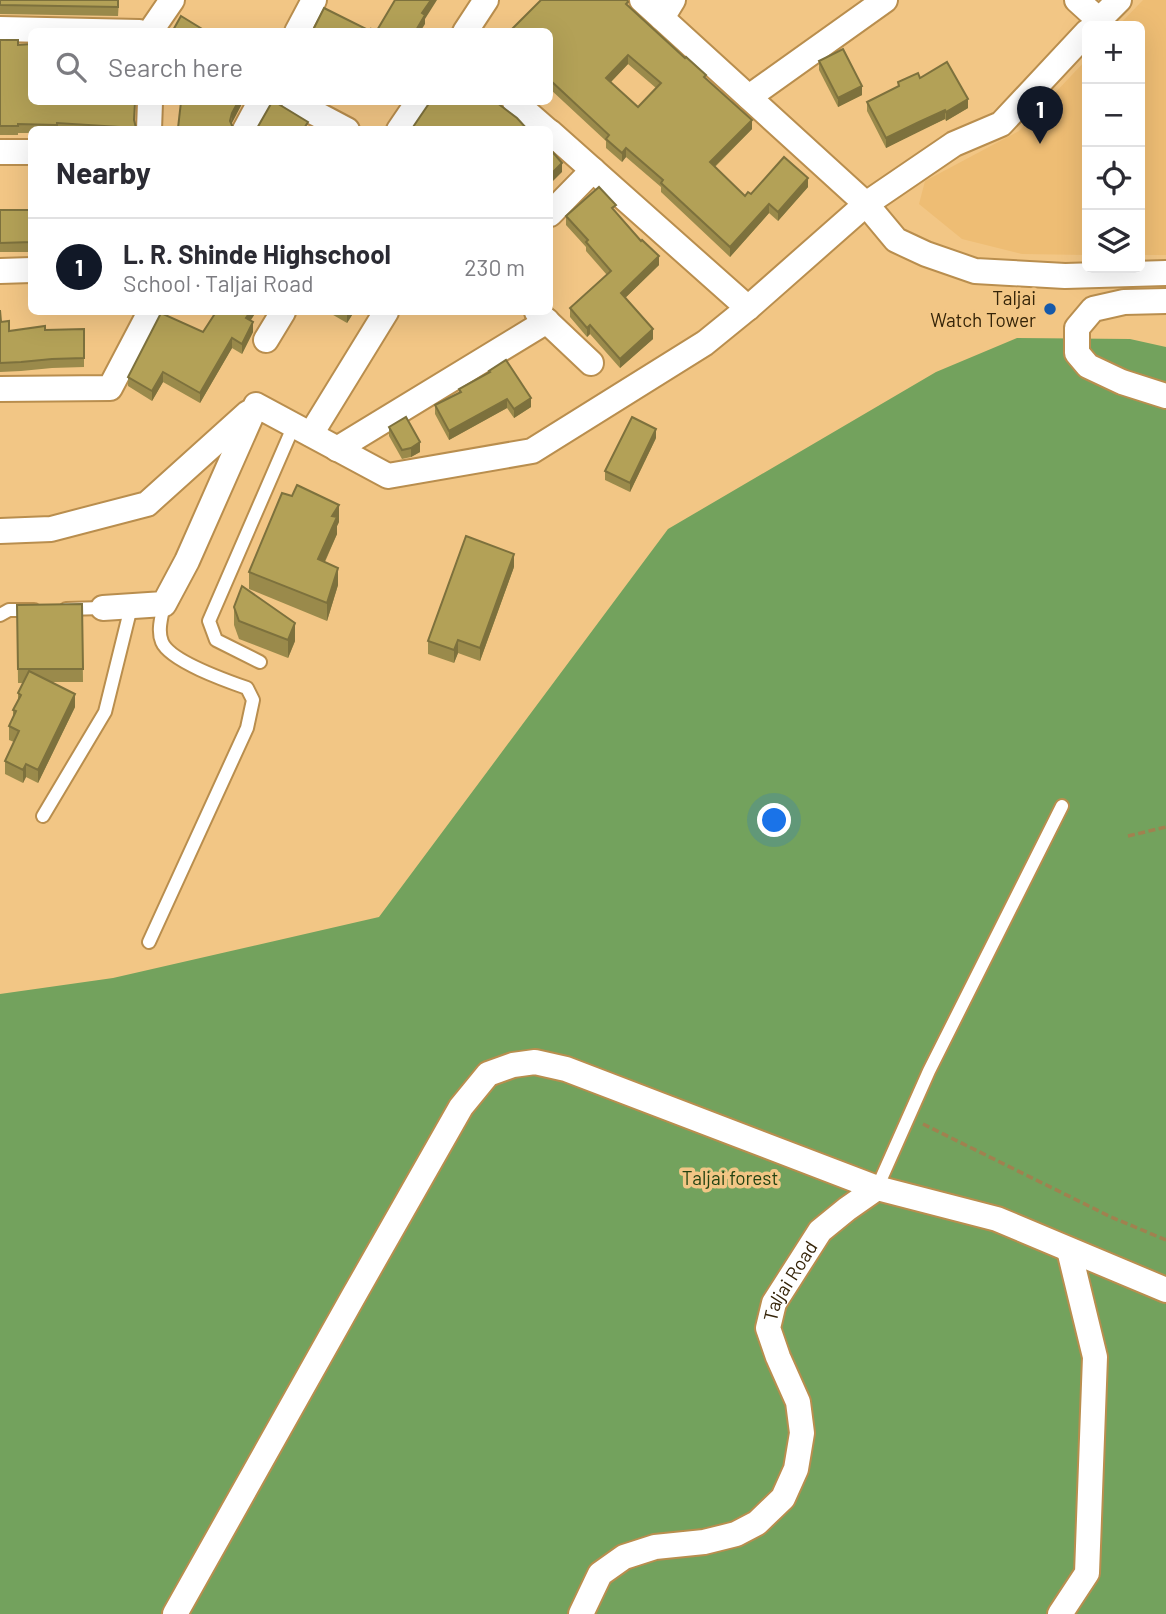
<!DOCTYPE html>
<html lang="en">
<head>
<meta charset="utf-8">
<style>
	:root { --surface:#fff; --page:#f2f2f3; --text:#2b2b33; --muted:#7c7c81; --line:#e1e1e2; --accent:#111827 }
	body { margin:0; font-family:Barlow,sans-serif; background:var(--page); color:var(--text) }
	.controls { position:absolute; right:21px; top:21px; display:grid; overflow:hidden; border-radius:10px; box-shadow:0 7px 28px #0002 }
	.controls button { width:63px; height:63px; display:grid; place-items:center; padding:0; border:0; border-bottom:2px solid var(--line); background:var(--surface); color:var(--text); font:35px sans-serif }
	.you { position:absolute; left:775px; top:821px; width:24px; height:24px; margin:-18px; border:5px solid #fff; border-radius:50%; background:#1a73e8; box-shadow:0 0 0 10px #1a73e833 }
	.badge { display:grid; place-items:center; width:46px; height:46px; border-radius:50%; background:var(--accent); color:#fff; font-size:23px; font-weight:700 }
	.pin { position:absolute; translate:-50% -58px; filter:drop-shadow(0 2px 4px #0008) }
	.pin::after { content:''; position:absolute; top:37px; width:24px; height:21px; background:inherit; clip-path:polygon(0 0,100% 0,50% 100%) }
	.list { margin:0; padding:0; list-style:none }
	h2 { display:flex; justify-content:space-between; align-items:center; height:91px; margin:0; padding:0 28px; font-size:30px }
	h2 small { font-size:23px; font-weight:400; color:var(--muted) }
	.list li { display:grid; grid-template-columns:46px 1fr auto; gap:21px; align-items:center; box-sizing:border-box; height:98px; padding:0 28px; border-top:2px solid var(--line) }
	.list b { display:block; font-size:26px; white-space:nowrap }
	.list p { margin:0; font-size:23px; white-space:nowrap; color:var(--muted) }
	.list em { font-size:23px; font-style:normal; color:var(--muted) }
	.icon { flex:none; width:38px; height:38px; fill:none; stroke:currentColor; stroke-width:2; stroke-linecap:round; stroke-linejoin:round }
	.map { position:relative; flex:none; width:1166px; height:1614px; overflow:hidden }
	.search { position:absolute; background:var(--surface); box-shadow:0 7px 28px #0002; left:28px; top:28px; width:525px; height:77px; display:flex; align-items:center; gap:18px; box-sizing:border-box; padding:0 24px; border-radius:10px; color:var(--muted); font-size:26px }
	.panel { position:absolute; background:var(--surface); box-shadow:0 7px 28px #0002; left:28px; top:126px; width:525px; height:189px; border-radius:10px }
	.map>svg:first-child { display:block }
</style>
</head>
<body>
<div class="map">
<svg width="1166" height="1614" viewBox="0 0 1166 1614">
	<rect width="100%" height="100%" fill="#f2c685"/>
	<g fill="#eebd74">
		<path d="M1143,0h23v255h-26v-229h-22z"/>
		<path d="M1087,59v196l-65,-1 -60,-15 -43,-35 6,-23 94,-50z"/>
	</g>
	<path fill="#73a25d" d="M1017,338l113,1 36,8v1267h-1166v-620l113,-16 266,-61 289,-388 268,-157z"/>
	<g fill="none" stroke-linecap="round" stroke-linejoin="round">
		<g stroke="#b98e4e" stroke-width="16">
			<g id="service">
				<path d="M66,609l37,-1"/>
				<path d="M0,615l9,-5h25"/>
				<path d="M260,662l-44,-22 -7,-19 85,-196"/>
				<path d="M43,816l62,-104 26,-105"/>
				<path d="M149,942l98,-214 6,-28 -6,-12c-20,-7 -77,-27 -85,-46 -5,-12 0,-26 2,-38"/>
				<path d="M877,1188l52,-117 133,-265"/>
			</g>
		</g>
		<g stroke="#b98e4e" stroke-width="28">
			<g id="minor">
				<path d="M642,0l224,204 30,36 30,14 49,17 90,5 101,-3"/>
				<path d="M1077,0l22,20"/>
				<path d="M662,18l11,-18"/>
				<path d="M1093,26l26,-26"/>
				<path d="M0,29l139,3"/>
				<path d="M150,32l22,-32"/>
				<path d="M297,32l17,-32"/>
				<path d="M465,32l21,-32"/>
				<path d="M749,97l136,-97"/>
				<path d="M294,102l53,28"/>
				<path d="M515,102l32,28"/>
				<path d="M149,130l1,-28"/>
				<path d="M245,130l15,-28"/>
				<path d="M399,130l19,-28"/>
				<path d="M550,132l198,176"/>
				<path d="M0,152h32"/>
				<path d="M550,214l43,-44"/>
				<path d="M0,271l32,-1"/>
				<path d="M1166,301l-42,1 -31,7 -16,19v25l11,13 34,16 44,14"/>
				<path d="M537,312l54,51"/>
				<path d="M266,340l17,-28"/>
				<path d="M0,389l110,-1 40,-76"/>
				<path d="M311,434l75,-122"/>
				<path d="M337,449l210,-128"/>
				<path d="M0,531l51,-2 96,-25 101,-91"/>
				<path d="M103,608l61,-4 23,-43 69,-156 132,71 144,-25 173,-108 43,-35 118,-104 88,-60 47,-20 86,-92"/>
				<path d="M175,1614l178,-317 108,-190 27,-33 25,-9 22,-3 31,7 311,119"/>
				<path id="s1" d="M581,1614l19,-40 24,-17 31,-10 49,-5 32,-8 21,-11 26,-25 13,-29 6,-36 -4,-31 -20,-45 -10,-29 6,-25 46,-72 27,-22 30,-21 120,31 169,71"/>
				<path d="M1060,1614l27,-41 8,-216 -26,-107"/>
			</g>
		</g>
		<g stroke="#a1814f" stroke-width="3.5" stroke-dasharray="7 3.5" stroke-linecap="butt">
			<path d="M1128,836l38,-9"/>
			<path d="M923,1124l188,93 55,23"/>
		</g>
		<use href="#service" stroke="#fff" stroke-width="12"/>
		<use href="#minor" stroke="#fff" stroke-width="24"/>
	</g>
	<g fill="#9a8a4b" fill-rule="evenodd">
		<path d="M0,0h119l-1,16 -118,-2z"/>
		<path d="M628,6l78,73 46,50 -37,38 30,29 63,-9 -30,34 -9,-8 -39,44 -69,-65v-5l-35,-30 -4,5 -16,-14v-7l-56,-52v-57zM628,64l28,24 -18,19 -27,-25z"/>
		<path d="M0,40l18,5 116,77 2,8h-104v3h-14v2h-18z"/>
		<path d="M819,61l43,34 -24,12 -19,-37z"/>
		<path d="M920,78l48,30 -22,13 -1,-2 -26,12 -33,17 -19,-37v-9l31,-15v-5z"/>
		<rect x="0" y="210" width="32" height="42"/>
		<path d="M616,212l43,53 -34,33 28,41 -33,29 -30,-34 -3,3 -17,-20v-9l37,-33 -21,-24v-4l-20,-22v-9z"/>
		<path d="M0,310l1,12 8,9 75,-2v38l-32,1 -31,3 -21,1z"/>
		<path d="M256,312l-5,8 2,12 -11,22 -10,-6 -32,55 -37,-21 -11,19 -24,-15v-9l75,-45z"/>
		<path d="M328,312h26l-7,11z"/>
		<path d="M489,371l42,36 -17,11 -7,-10 -58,32 -14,-26v-9l24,-12v-4l30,-16z"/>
		<path d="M389,427l31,25 -9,5 -9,2 -13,-23z"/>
		<path d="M656,438l-26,54 -25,-12v-9z"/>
		<path d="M339,522l-2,4v8l-12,28 13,23 -11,36 -78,-32v-17z"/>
		<path d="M514,567l-34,94 -22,-8 -4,10 -26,-9v-13z"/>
		<path d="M82,604l1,78h-31l23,25 -37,76 -12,-6 -3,6 -18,-9v-13l9,-19 -5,-2v-14l4,-9v-7l5,-9v-8l5,-10h-5l-1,-78z"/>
		<path d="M234,607l61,34 -7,17 -49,-19 -5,-14z"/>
	</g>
	<g fill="#7d713d">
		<path d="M431,0h6l-12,19v5l-5,8h-5l7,-19z"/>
		<path d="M628,55v9l-22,23v-9z"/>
		<path d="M862,86v9l-24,12v-9z"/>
		<path d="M968,99v9l-22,13v-9z"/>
		<path d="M238,102h5l-11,21 -2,7 2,-17z"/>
		<path d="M945,110v9l-59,29v-10z"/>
		<path d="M752,120v9l-42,42v-9z"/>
		<path d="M626,148v9l-4,5v-9z"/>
		<path d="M562,163v9l-12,12v-9z"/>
		<path d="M808,178v9l-30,34v-9z"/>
		<path d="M769,204v9l-39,44v-10z"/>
		<path d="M659,256v9l-38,37v-9z"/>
		<path d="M250,312h6l-10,15v-9z"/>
		<path d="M347,312h7l-7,11z"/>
		<path d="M253,322v10l-11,22v-10z"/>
		<path d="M590,325v9l-3,3v-9z"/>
		<path d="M653,329v10l-33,29v-9z"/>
		<path d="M232,338v10l-32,55v-10z"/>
		<path d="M163,372v10l-11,19v-10z"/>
		<path d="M531,398v9l-17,11v-9z"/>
		<path d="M507,399v9l-58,32v-9z"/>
		<path d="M656,429v9l-26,54v-9z"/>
		<path d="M420,442v10l-9,5v-9z"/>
		<path d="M339,505v17l-2,4v8l-19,42v-17l14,-43z"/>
		<path d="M514,554v13l-34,94v-13z"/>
		<path d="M338,568v17l-11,36v-18z"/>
		<path d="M295,623v18l-7,17v-18z"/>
		<path d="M458,640v13l-4,10v-13z"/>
		<path d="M75,694v13l-37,76v-13z"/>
		<path d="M26,764v13l-3,6v-13z"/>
	</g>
	<g fill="#b3a157" stroke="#7d713d" stroke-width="2" fill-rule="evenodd">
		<path d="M0,0h118v7l-118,-2z"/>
		<path d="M395,0h36l-9,13 3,2 -10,17h-39z"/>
		<path d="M541,0h86l1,2 -2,2 59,54 1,-1 20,18 -2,2 48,43 -42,42 35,34 3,-4 3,2 33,-37 24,21 -30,34 -9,-8 -39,43 -69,-64 2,-3 -37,-32 -4,5 -16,-14 3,-4 -59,-55v-48h-41zM628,55l33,28 -23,24 -32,-29z"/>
		<path d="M324,8l46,23 1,-2 3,3h-62z"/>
		<path d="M181,16l26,16h-35z"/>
		<path d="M0,40h18v5l14,-1v58h103l-1,18 2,8 -79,-5v2l-39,-1v2h-18z"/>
		<path d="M843,49l19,37 -24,12 -19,-37z"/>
		<path d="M947,62l21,37 -22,13 -1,-2 -26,12 -33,16 -19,-36 32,-16 -1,-4 20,-9 2,5z"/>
		<path d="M181,102h57l-6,11 -2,8 4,9 -56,-2z"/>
		<path d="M272,102h3l33,20 -5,8h-47z"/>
		<path d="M430,102h66l21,16 11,12h-117z"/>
		<path d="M550,149l12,14 -12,12z"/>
		<path d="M599,187l17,18 -4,3 29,33 1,-1 17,16 -38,37 32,36 -33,30 -30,-34 -3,3 -17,-20 41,-37 -25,-29 2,-2 -22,-24z"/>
		<path d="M0,210h32v32l-32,1z"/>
		<path d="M0,310l1,12 8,-1v10l36,-5v4l39,-1v29l-32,1 -31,3 -21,1z"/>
		<path d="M216,312h34l-4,6 7,4 -11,22 -10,-6 -32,55 -37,-21 -11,19 -24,-14 33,-64 42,19z"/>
		<path d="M506,360l25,38 -17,11 -7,-10 -58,32 -14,-26 26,-13 -2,-3 31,-17 -1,-1z"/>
		<path d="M406,417l14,25 -9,6 -9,2 -13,-23z"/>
		<path d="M632,417l24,12 -26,54 -25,-12z"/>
		<path d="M297,485l42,20 -7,11 5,1 -19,42 20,9 -11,35 -78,-31 33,-79 10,3z"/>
		<path d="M466,536l48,18 -34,94 -22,-8 -4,10 -26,-9z"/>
		<path d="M242,586l53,37 -7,17 -49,-19 -5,-14z"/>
		<path d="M82,604l1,65h-65l-1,-64z"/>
		<path d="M29,671l46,23 -37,76 -12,-6 -3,6 -18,-9 14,-30 -10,-5 7,-15 -3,-1 8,-15 -3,-2z"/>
	</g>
	<circle fill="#1659a9" stroke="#f2c685" stroke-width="2.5" cx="1050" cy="309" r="7"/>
	<g text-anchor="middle" stroke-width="7" stroke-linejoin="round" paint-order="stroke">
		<g font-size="19" fill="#352408" stroke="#f2c685" text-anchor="end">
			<text x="1036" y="305">Taljai<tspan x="1036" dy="22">Watch Tower</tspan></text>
		</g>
		<g font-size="19" fill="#244312" stroke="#f2c685">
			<text x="730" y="1185">Taljai forest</text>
		</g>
		<g font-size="19" fill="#352408" stroke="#f2c685">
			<text dy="7" stroke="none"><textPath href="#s1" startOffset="480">Taljai Road</textPath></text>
		</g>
	</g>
</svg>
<div class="controls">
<button>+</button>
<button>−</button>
<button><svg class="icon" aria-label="locate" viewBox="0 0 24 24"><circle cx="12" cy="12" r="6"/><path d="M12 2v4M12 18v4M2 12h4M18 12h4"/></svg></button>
<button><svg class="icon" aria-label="layers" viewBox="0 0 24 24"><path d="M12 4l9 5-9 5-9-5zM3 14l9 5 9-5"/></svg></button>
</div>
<div class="you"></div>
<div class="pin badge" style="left:1040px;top:144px">1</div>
<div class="search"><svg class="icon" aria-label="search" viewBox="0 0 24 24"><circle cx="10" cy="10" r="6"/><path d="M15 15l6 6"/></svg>Search here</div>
<section class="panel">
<h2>Nearby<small></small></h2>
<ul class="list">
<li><span class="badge">1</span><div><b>L. R. Shinde Highschool</b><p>School · Taljai Road</p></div><em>230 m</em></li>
</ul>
</section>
</div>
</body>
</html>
